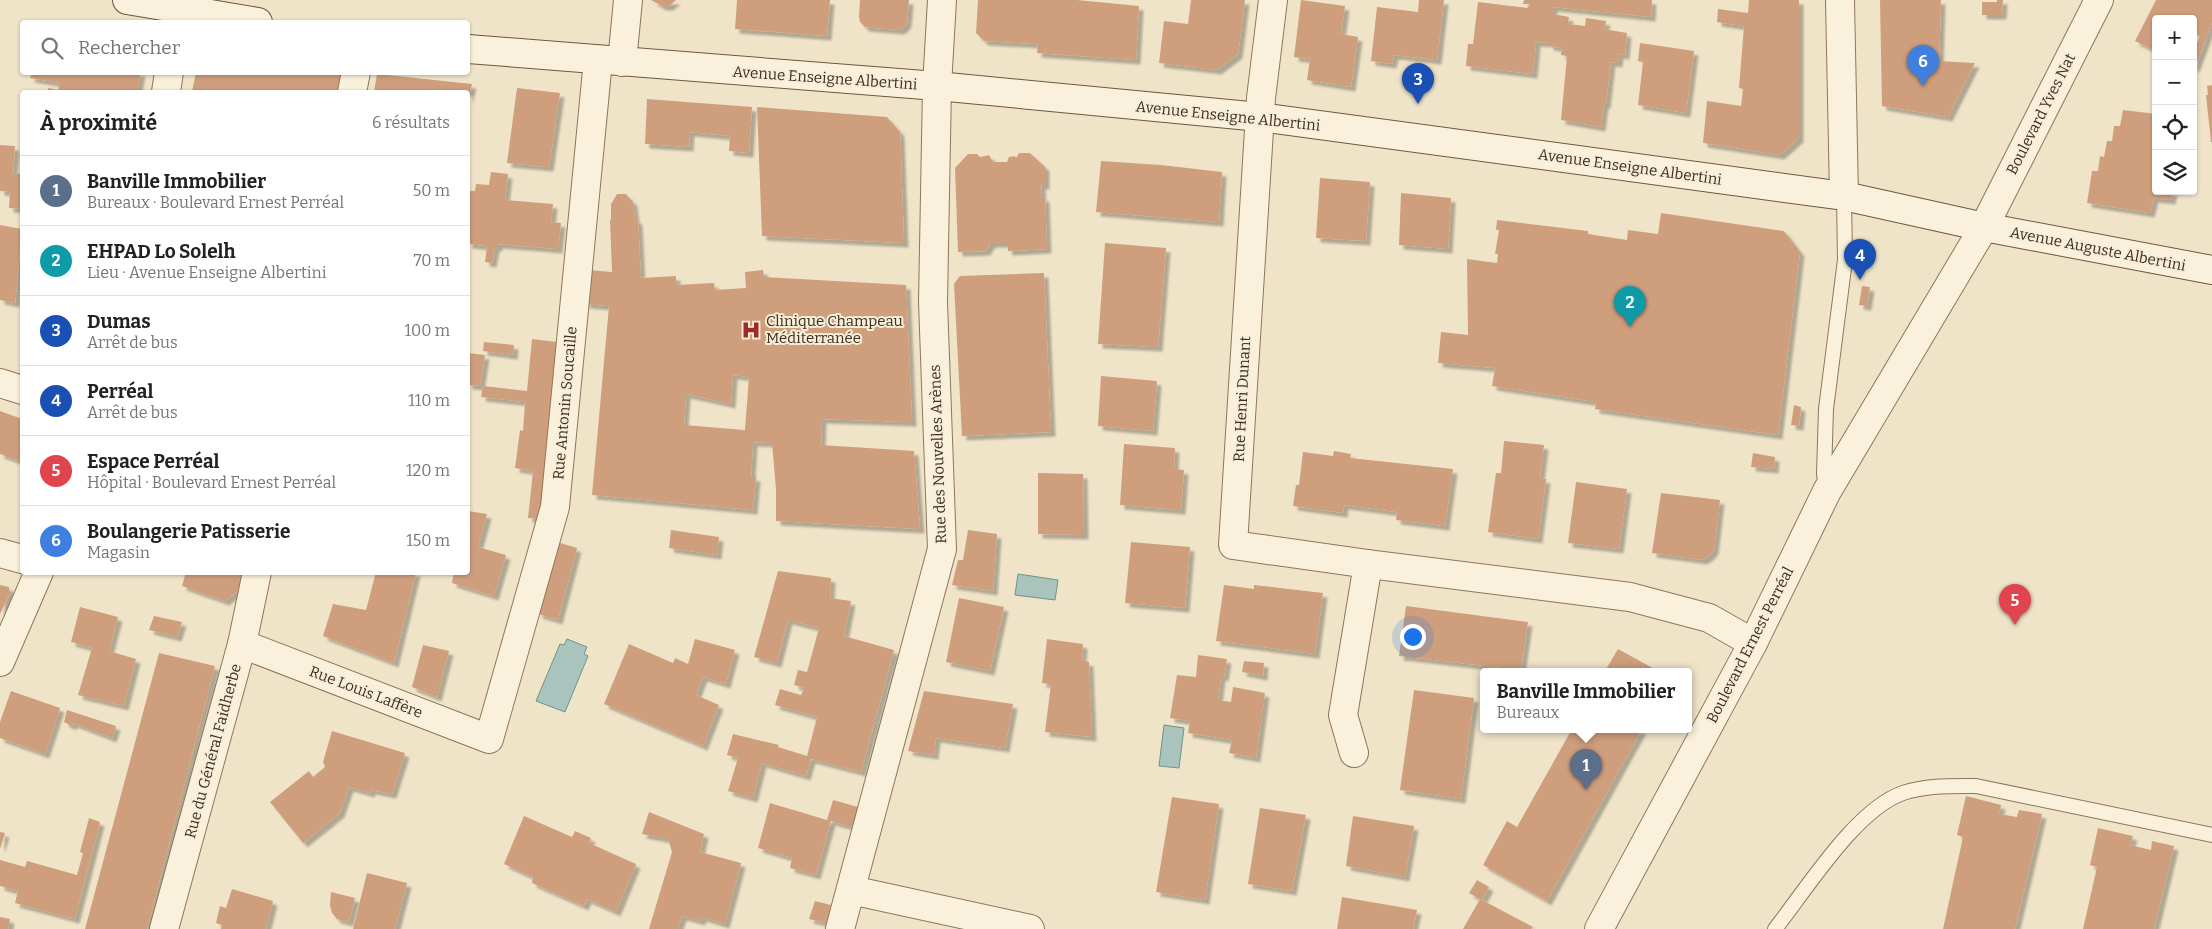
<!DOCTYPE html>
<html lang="fr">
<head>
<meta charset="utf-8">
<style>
	:root { --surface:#fff; --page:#f2f2f2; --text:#222; --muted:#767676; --line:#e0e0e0; --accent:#7c3aed }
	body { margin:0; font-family:Bitter,serif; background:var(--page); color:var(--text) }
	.controls { position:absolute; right:15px; top:15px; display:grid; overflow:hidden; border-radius:5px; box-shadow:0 1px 4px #0004 }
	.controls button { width:45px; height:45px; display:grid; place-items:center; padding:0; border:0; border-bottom:1px solid var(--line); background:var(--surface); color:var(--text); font:25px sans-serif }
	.you { position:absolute; left:1412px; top:636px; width:18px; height:18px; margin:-12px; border:4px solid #fff; border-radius:50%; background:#1a73e8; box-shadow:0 0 0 8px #1a73e833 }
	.badge { display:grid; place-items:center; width:32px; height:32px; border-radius:50%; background:var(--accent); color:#fff; font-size:16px; font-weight:700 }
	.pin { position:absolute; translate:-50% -41px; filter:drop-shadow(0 1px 2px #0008) }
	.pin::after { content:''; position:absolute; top:26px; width:18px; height:15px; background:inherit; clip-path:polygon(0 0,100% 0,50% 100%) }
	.popup { position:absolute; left:1480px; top:668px; width:212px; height:65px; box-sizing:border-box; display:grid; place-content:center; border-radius:5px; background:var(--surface); filter:drop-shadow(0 1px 4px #0005); font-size:16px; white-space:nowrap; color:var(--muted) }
	.popup b { font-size:19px; color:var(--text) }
	.popup::after { content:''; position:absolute; left:50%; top:100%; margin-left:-10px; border:10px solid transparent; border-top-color:var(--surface) }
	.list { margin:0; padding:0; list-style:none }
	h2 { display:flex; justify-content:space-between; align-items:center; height:65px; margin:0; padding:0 20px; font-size:21px }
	h2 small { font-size:16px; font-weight:400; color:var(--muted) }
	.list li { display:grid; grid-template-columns:32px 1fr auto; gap:15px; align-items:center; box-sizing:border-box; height:70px; padding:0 20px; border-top:1px solid var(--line) }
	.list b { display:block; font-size:19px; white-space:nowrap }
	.list p { margin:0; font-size:16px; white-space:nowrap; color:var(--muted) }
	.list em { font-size:16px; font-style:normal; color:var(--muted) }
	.icon { flex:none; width:28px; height:28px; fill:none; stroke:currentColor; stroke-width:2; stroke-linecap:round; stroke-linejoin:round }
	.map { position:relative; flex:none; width:2212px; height:929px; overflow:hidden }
	.search { position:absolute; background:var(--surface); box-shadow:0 1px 4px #0004; left:20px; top:20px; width:450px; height:55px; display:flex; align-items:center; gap:12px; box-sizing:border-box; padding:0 18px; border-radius:5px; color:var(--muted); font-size:19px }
	.panel { position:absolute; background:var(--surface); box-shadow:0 1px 4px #0004; left:20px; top:90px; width:450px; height:485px; border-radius:5px }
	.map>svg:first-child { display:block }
</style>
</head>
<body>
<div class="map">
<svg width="2212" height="929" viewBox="0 0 2212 929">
	<defs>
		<filter id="shadow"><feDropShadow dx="4.5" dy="4.5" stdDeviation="1" flood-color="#0004"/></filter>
	</defs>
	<rect width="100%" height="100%" fill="#f0e4c8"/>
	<g fill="#a9c4bc" stroke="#6f938a">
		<path d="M1018,574l40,6 -3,20 -40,-5z"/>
		<path d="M567,639l20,8 -3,7 4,2 -23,56 -29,-11 24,-57 4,1z"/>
		<path d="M1164,725l20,3 -5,40 -20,-2z"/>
	</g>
	<g fill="#cf9f7d" fill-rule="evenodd" filter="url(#shadow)">
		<path d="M651,0h25l-7,6h-7z"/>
		<path d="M737,0h93l-3,36 -92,-7z"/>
		<path d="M860,0h49l-2,23 -4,5 -4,2 -34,-3 -5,-5 -1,-5z"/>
		<path d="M978,0h99l62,6 -3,54 -99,-7 1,-9 -54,-3 -8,-8z"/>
		<path d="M1191,0h54l-7,54 -21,16 -58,-7 5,-42 24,3z"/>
		<path d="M1301,0l44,6 -4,28 17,3 -7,50 -44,-7 3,-21 -16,-2z"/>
		<path d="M1419,0h25l-7,60 -43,-5 -2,9 -21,-3 6,-54 41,5z"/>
		<path d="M1524,0h128l-1,17 -98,-10v7l16,3 -1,7 17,2 1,-8 20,3 -2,8 23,4 -2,22 -6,-1 -1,9 -7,-1 -5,42h-2l-3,23 -40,-7 6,-64 -6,-1 1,-7 -13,-2v-3l-13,-1 -3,32 -67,-8 2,-22h5l5,-42 50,6 1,-4h-6z"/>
		<path d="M1749,0h50v138l-19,17 -77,-12 4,-42 34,5 2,-17 -4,-1 5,-62 -27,-4 1,-13 30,4z"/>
		<path d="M1880,0h61l-2,61 36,2 -27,54 -66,-11z"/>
		<path d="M1997,0h6l-1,15h-20v-13h15z"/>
		<path d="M2156,0h56v22l-17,46 -2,-1v-15l7,-16 -7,-4v-13h-37v32l-21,-10z"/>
		<path d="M1640,43l54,8 -8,62 -48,-8 5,-43 -5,-1z"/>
		<path d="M32,72h109l-4,20h-59l-9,-1 -1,1h-20v-4l10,2 2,-7 -30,-5z"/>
		<path d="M196,72h147l-4,20h-147z"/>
		<path d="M377,74l95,10 -4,16v-8h-94z"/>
		<path d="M2212,85v57h-1l-5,-47h2l-1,-9z"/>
		<path d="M517,88l43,5 -11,74 -42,-4z"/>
		<path d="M647,99l105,8 -3,46 -20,-2 1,-15 -40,-4 -1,15 -44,-3z"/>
		<path d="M757,107l130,10 13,15 4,111 -142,-7z"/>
		<path d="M2123,110l33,4 -3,35 3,1v41h17l-2,9 -17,-2 -4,15 -63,-10 5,-32h6l2,-15 4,1 3,-16h5l2,-15h6z"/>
		<path d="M0,145l15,1 -2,27 9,1v35l-13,-1 1,-16 -10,-1z"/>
		<path d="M1019,153h11l15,14v18h-4l1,13 3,-1 2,52 -39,2 -1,-8h-16l-5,8 -28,1 -3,-84 13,-14h9l3,3 9,-2 4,7h14l2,-5 6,-1 1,2z"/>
		<path d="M1101,161l60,4 61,7 -3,50 -123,-10z"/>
		<path d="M491,172l17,2 -3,26 48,4 -2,18 10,1 -3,26 -60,-5v3h-3l-3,16 -7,-1 2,-16 -19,-2v-53h7l1,-7 13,1z"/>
		<path d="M1320,178l50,4 -4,59 -50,-3z"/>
		<path d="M1401,193l50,5 -3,51 -49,-4z"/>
		<path d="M617,194h9l7,8 2,16 3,3 3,57 35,-2v9l38,-2 1,7 31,-2 -1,-16 18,-2 1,7 142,8 6,137 -90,-3 -1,26 93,6 6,78 -144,-8v-32l-4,-46 -19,-1 -2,35h5l-3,33 -161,-15 17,-189 -24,-2 3,-34 24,2 -2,-52 1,-1v-15zM733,375l16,2 -4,53 -61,-5 2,-31 45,10z"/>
		<path d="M1661,213l123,18 16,21 -22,183 -183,-26 1,-7 -104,-16 3,-18 -57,-5 3,-31 27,3 -1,-76 30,4 1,-9h-3l4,-24h-3l1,-10 91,11v3l39,6 1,-10 30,4z"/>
		<path d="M0,225l22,4 -7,74 -15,-3z"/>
		<path d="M1105,243l61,5 -8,99 -60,-3z"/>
		<path d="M1044,273l7,159 -89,4 -8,-152 6,-8z"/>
		<path d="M1862,286l8,1 -3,19 -8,-1z"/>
		<path d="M532,339l25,3 -11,178 -18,-2 5,-47 -18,-3 5,-38 3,1 2,-29 -44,-5 2,-11 44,5z"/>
		<path d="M484,342l30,3 -1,10 -30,-4z"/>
		<path d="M468,353l17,2 -5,31 -12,-1z"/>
		<path d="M1101,376l56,5 -4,50 -55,-5z"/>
		<path d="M1794,405l7,2 -2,19 -8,-1z"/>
		<path d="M0,411l22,8v43l-22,-8z"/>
		<path d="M1504,441l40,4 -4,33 6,1 -8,60 -50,-7 8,-59h5z"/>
		<path d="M1124,444l51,4 -1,21 10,1 -3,40 -61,-5z"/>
		<path d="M1334,451l17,3 -1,4 103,11 -8,57 -49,-6 1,-8 -53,-7 -1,8 -50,-7 3,-21h3l4,-33 30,4z"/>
		<path d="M1753,453l22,4 -1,12 -23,-2z"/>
		<path d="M1038,473l45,1 1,61 -46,-1z"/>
		<path d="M1576,482l51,7 -8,60 -51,-6z"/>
		<path d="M1661,493l59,7 -6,50 -6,7 -6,3 -50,-7z"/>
		<path d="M468,511l19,3 -9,33 28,8 -12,41 -42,-13 2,-11h14z"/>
		<path d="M671,530l48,7 -2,18 -48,-7z"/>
		<path d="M968,530l29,4 -4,57 -41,-6 6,-25h5z"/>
		<path d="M557,542l20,6 -19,72 -20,-6z"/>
		<path d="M1131,542l59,5 -5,61 -60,-5z"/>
		<path d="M778,571l53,7 -1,20 21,3 -7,35 50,14 -33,122 -50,-13 -5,17 -44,-13 -9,35 -25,-7 10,-33 -11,-3 6,-21 46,11 -1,2 29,9 10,-39 -42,-12 5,-16 21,6 3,-7 -10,-3 4,-15 9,2 12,-44 -31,-8 -11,43 -23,-6z"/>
		<path d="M186,572h57l-4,18 -14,11 -43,-15z"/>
		<path d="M376,572h40l-22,91 -71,-27 10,-32 33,6z"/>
		<path d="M0,585l9,2 1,6 -10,21z"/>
		<path d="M1224,585l30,4v-4l69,8 -8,61 -99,-13z"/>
		<path d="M959,598l45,9 -14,64 -44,-9z"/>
		<path d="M1406,606l122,16 -7,48 -122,-14z"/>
		<path d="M80,607l38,10 -9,34 27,8 -12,47 -46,-11 14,-47 -21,-6z"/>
		<path d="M154,616l28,6 -5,15 -28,-7z"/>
		<path d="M695,639l40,11 -9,34 -23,-7 -7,18 23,10 -16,41 -99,-42 25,-60 44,19 2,-5 13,6z"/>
		<path d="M1047,639l36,5 -1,16 7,2 3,75 -47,-5 6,-48 -9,-1z"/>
		<path d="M423,645l26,6 -12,46 -25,-10z"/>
		<path d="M1618,649l40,22h-53z"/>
		<path d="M159,653l56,13 -68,263h-62z"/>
		<path d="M1198,655l29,4 -3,18 -3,-1 -3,24 13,2 2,-15 32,6 -9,65 -27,-5 3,-13 -44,-7 2,-12 -20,-3 7,-43 19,2z"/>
		<path d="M1244,661l20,2 -1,13 -21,-4z"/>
		<path d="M1414,690l60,8 -13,101 -61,-9z"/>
		<path d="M11,691l49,17 -15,46 -45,-16v-16z"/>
		<path d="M924,691l89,13 -8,44 -69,-10 -2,17 -26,-4z"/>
		<path d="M67,710l49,16 -4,12 -39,-15 -1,3 -8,-4z"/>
		<path d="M1572,729h70l-95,172 -64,-36 24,-44 10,6z"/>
		<path d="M332,731l73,22 -13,41 -21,-4 -1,3 -21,-6 -9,26 -37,30 -33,-41 39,-31 4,6 12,-10 -2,-5z"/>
		<path d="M1966,796l35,9 -2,9 18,3 2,-7 23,4 -27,115h-72l20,-92 -6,-2z"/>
		<path d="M1172,797l47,7 -14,96 -49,-8z"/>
		<path d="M833,800l25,7 -6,20 -21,-6 -15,54 -26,-7 2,-10 -34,-10 12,-45 57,17z"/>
		<path d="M1260,808l46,7 -14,76 -44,-7z"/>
		<path d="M649,812l55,22 -4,18 41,11 -16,61 -23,-7 -1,4 -19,-5 -4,13h-29l23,-77 -4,-13 -26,-5z"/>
		<path d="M524,816l48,21 3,-6 16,7 -2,5 47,21 -20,48 -29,-13 -3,7 -52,-23 1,-6 -29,-13z"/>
		<path d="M1353,816l61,10 -9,51 -59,-11z"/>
		<path d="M89,818l11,4 -25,97 -60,-16 3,-12 -18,-5v-26l25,7 2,-6 50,14 6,-22 -3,-1z"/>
		<path d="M2098,828l35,8 -3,9 21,5 1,-9 22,5 -20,83h-71l14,-62 -7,-2z"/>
		<path d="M0,832l5,1 -5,16z"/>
		<path d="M367,873l40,10 -12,46h-42z"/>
		<path d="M1477,880l12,7 -7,13 51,27 -2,2h-68l17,-30 -11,-6z"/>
		<path d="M232,889l41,12 -7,28h-45l1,-4 -6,-2 4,-17 6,2z"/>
		<path d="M331,892l24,6 -6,24 -12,-3 -5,-6 -2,-8z"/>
		<path d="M1342,897l75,13 -4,19h-76z"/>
		<path d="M815,901l16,4 -5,18 -17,-4z"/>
		<path d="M0,917l10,2 -2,10h-8z"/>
	</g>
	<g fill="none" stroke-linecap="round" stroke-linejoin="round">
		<g stroke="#8d765c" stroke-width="16">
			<g id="lane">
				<path d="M1826,486l-2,-12 2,-65 19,-149 -1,-64"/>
				<path d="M1775,929c31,-39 81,-120 128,-136 24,-8 49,-7 73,-7l236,49"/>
			</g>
		</g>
		<g stroke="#8d765c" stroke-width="30">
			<g id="street">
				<path d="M1273,0l-12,98 -28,447 135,19 262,33 79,21 44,25"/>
				<path d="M1840,0l4,196"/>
				<path d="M622,62l6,-62"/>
				<path d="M166,92l3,-20"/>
				<path d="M352,92l4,-20"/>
				<path d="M0,383l22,7"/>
				<path d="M0,553l22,6"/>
				<path d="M242,644l247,95 66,-232 43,-447"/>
				<path d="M0,662l39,-90"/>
				<path d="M1354,753l-11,-38 25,-151"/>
				<path d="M851,890l179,39"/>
				<path d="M164,929l78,-285 15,-72"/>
				<path d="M840,929l102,-380 -9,-247 4,-216 5,-86"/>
				<path d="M1599,929l154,-286 74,-152 157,-264 115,-227"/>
			</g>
		</g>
		<g stroke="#6f573f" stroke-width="30">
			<g id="secondary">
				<path d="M127,0l131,22"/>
				<path d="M468,49l469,37 323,31 584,79 140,31 228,43"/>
			</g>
		</g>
		<use href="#lane" stroke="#faf1dc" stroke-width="14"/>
		<use href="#street" stroke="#faf1dc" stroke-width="28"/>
		<use href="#secondary" stroke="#faf1dc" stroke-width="28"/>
	</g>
	<defs>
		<g id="hospital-bare" transform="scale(1.5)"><path d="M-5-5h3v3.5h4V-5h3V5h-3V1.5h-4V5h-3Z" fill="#9e2a2b" stroke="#f7eed8" stroke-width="2.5" paint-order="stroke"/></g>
	</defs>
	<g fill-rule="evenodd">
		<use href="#hospital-bare" x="751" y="330"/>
	</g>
	<g text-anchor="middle" stroke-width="4" stroke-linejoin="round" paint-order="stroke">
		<g font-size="15" fill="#3d2e20" stroke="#f7eed8">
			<text transform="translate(825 78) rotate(4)" y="5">Avenue Enseigne Albertini</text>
			<text transform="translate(2041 114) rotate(-63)" y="5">Boulevard Yves Nat</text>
			<text transform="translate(1228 116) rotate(6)" y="5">Avenue Enseigne Albertini</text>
			<text transform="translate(1630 167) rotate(8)" y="5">Avenue Enseigne Albertini</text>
			<text transform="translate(2098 249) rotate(11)" y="5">Avenue Auguste Albertini</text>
			<text transform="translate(1242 399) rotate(-87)" y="5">Rue Henri Dunant</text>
			<text transform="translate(565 403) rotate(-85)" y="5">Rue Antonin Soucaille</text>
			<text transform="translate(938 454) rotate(-92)" y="5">Rue des Nouvelles Arènes</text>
			<text transform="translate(1750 645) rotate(-63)" y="5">Boulevard Ernest Perréal</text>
			<text transform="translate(366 692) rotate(21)" y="5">Rue Louis Laffère</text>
			<text transform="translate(213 751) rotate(-75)" y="5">Rue du Général Faidherbe</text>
		</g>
		<g font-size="15" fill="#3d2e20" stroke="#f7eed8" text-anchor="start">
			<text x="766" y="326">Clinique Champeau<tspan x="766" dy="17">Méditerranée</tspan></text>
		</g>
	</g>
</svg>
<div class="controls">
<button>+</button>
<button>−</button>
<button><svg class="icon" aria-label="locate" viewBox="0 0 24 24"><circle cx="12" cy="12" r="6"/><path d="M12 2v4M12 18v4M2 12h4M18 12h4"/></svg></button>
<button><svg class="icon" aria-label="layers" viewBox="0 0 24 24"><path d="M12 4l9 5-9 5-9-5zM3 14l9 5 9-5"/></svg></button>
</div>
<div class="you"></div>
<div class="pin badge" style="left:1586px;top:790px;background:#5c6f8a">1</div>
<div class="popup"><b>Banville Immobilier</b>Bureaux</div>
<div class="pin badge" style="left:1630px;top:327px;background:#0f9aa8">2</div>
<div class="pin badge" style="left:1418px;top:104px;background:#1a4fb4">3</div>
<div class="pin badge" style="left:1860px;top:280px;background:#1a4fb4">4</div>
<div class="pin badge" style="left:2015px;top:625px;background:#e0444e">5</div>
<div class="pin badge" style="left:1923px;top:86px;background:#3f7fe0">6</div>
<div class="search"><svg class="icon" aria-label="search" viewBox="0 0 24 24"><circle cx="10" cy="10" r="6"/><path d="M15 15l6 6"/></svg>Rechercher</div>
<section class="panel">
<h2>À proximité<small>6 résultats</small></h2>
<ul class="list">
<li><span class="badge" style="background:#5c6f8a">1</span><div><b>Banville Immobilier</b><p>Bureaux · Boulevard Ernest Perréal</p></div><em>50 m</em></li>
<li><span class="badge" style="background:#0f9aa8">2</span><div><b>EHPAD Lo Solelh</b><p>Lieu · Avenue Enseigne Albertini</p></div><em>70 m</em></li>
<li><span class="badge" style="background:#1a4fb4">3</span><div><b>Dumas</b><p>Arrêt de bus</p></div><em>100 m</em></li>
<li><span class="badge" style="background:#1a4fb4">4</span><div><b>Perréal</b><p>Arrêt de bus</p></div><em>110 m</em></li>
<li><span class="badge" style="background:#e0444e">5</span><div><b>Espace Perréal</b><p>Hôpital · Boulevard Ernest Perréal</p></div><em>120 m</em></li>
<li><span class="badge" style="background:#3f7fe0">6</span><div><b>Boulangerie Patisserie</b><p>Magasin</p></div><em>150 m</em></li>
</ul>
</section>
</div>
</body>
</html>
